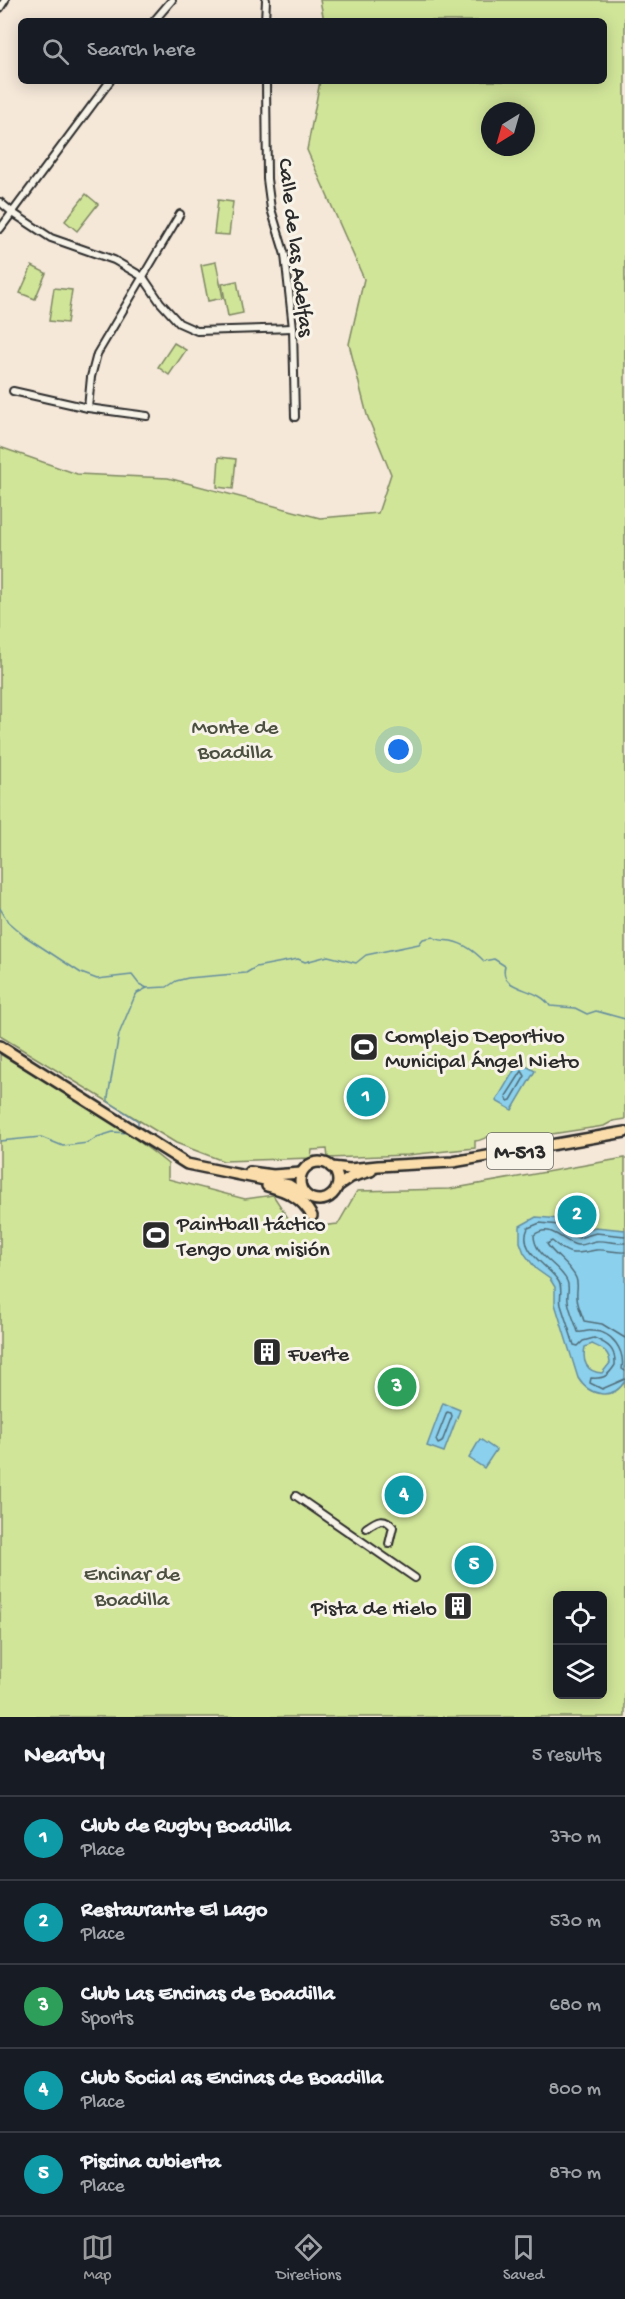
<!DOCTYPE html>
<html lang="en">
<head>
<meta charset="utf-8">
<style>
	:root { --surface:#171b24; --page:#20242c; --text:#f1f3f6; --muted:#9ea1a6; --line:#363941; --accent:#98999b }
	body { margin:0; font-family:"Gochi Hand",sans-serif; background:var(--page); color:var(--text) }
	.controls { position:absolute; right:18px; bottom:18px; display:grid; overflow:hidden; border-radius:9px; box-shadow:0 3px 15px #0003 }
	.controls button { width:54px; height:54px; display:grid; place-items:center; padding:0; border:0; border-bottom:2px solid var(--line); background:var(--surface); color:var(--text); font:30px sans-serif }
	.compass { position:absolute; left:481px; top:102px; width:54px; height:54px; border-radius:50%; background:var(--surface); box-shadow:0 3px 15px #0003; rotate:217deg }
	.you { position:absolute; left:399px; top:750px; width:21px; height:21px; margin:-15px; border:4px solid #fff; border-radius:50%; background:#1a73e8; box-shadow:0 0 0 9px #1a73e833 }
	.badge { display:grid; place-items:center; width:39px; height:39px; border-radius:50%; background:var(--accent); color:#fff; font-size:20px; font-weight:700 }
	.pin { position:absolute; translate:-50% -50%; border:3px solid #fff; box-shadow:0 2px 6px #0006 }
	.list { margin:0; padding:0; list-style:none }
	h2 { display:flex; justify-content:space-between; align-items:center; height:78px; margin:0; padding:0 24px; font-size:26px }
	h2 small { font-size:20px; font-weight:400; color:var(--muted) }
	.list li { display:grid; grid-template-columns:39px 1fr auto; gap:18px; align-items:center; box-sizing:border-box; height:84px; padding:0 24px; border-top:2px solid var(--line) }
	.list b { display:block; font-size:22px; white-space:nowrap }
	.list p { margin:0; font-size:20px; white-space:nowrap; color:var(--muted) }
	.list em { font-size:20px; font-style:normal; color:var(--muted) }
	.icon { flex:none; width:33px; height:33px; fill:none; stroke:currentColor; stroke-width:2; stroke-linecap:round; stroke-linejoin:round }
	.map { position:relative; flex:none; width:625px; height:1717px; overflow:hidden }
	.search { position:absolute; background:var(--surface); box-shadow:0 3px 15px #0003; left:18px; right:18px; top:18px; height:66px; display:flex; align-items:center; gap:15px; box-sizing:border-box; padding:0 21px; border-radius:9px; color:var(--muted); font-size:22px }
	.sheet { height:498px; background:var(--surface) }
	nav { display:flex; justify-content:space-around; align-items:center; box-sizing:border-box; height:84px; border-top:2px solid var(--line); background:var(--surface); font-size:16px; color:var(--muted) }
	nav a { display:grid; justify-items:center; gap:3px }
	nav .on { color:var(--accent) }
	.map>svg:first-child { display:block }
</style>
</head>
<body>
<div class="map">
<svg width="625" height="1717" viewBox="0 0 625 1717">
	<rect width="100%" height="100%" fill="#f5e8d9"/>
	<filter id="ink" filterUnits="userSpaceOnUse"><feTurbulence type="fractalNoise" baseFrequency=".0167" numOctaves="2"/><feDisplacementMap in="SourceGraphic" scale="12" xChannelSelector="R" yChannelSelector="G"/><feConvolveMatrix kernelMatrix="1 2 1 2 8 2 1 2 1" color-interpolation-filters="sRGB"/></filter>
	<g filter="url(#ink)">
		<g fill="#d1e599" stroke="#7e8862" stroke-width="1.5" fill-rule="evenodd">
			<path d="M320,0h305v1119l-12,2 -9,5 -112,17 -1,-7c-7,1 -9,5 -16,5v7l-67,7 -80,3 -1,-9 -15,1 -1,8 -88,3 -47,-18 -176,-107v-589l77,27 91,4 152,40 58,-5 13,-39 -24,-59 -18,-71 15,-65 -57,-129 13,-69h284v-60h-280zM490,111h36v36h-36z"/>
			<path d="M86,194l12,10 -21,27 -12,-10z"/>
			<path d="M218,200l15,2 -4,33 -15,-1z"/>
			<path d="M216,262l7,36 -15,3 -7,-36z"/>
			<path d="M32,266l14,7 -11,26 -15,-6z"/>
			<path d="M237,281l6,32 -15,3 -6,-32z"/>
			<path d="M54,288l18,2 -5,33 -18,-2z"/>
			<path d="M174,343l12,7 -17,25 -11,-8z"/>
			<path d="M219,457l17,2 -3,30 -16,-2z"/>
			<path d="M0,1054c58,35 117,67 168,110v15l77,20 28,-4 19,29 28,2 18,-2 19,-33 93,-2 175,-31v559h-625zM558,1596h44v98h-44z"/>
		</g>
		<g fill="#8bd0ed" stroke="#658e9f" stroke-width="1.5" fill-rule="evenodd">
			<path d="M519,1062l16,9 -23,39 -16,-9z"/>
			<path d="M536,1217l25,2 12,10 7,3 15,-5 30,3v151c-12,20 -36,15 -47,-3l-23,-74v-17l-5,-8 -14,-10 -12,-16 -4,-11v-16zM592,1344c11,5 17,7 18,19l-8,10c-16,-1 -20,-12 -17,-26z"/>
			<path d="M443,1403l17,7 -16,42 -17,-6z"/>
			<path d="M480,1439l16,11 -12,18 -15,-10z"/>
		</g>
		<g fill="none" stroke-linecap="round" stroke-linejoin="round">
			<g stroke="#516d79" stroke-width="1.5">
				<path d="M522,1071l3,5 -14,24 -3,1 -2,-5z"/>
				<path d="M625,1236l-29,-3 -17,5 -9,-3 -11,-10 -19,-2 -12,5c-11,24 21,37 31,54 4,7 0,15 2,23 4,13 9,27 13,40l4,1 5,-5 11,-3c14,6 22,11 21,27 -7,11 -11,14 -24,13l-1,5 12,6 23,-10"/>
				<path d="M625,1243c-9,1 -20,-3 -29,-2 -7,1 -12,5 -19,4 -15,-3 -27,-23 -43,-10 0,21 25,29 33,46 3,6 0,12 1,19 1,10 7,22 10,32 5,1 9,-2 14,-1 21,0 33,20 30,38l3,2"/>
				<path d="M625,1252c-9,1 -20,-3 -29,-2 -22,4 -25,7 -44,-9l-5,3c8,13 22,19 29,34 3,7 0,12 1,19 0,8 5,17 7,24l18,3 23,14"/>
				<path d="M447,1412l4,1 1,3 -10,26 -4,2 -2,-4z"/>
			</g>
			<g stroke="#658e9f" stroke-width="1.5">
				<path d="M0,908l8,14 15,13 58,38 16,6 35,-4 7,9 8,4 20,-1 9,-6 12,-3 58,-5 10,-6 42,-8 7,3 23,-6 28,7 10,-8 53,-11 4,-5 10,-2c6,4 11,3 18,4 14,3 23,10 33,20l10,-2 11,7c-7,26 33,20 45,40l25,2 12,6 9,-3 29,8"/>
				<path d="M138,1127v-6l-30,-20v-4l11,-63 15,-36 3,-5 10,-5"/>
				<path d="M0,1141l41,-4 22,9 25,-3 9,-6 16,-5 16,1"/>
			</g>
			<g stroke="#2b2b2b" stroke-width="10">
				<g id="street">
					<path d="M0,8l5,-8"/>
					<path d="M154,21l18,-21"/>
					<path d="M265,21l1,-21"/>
					<path d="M266,81l1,98 4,30 14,46 8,73 2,89"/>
					<path d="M0,202l13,11 38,25 63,22 29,17 17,25 19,21 18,8 96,-3"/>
					<path d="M0,229l110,-148"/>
					<path d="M13,391l75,17 59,8"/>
					<path d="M88,408l3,-31 6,-23 83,-140"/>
					<path d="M296,1496l119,82"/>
					<path d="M366,1528c10,-7 18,-13 27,-1l-4,17"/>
				</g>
			</g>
			<g stroke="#2b2b2b" stroke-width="14">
				<g id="primary">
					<path d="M0,1046l187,118 102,21 17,11"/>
					<circle cx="319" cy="1181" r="19"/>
					<path d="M331,1167l19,2 28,-3 75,-4 172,-30"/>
					<path d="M250,1172l23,3 28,-2"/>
					<path d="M267,1186c20,5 35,12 45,30"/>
					<path d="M338,1186l13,-9 20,-6"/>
				</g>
			</g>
			<use href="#street" stroke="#f7f3e8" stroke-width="6"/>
			<use href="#primary" stroke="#faddab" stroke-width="9"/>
		</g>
	</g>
	<defs>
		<g id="stadium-square" transform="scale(1.5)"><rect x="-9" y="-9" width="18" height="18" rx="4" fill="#2b2b2b" stroke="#f7f3e8"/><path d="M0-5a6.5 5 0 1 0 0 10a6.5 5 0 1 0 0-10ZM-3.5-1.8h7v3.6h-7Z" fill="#fff"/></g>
		<g id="building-square" transform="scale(1.5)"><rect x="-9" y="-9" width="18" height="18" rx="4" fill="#2b2b2b" stroke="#f7f3e8"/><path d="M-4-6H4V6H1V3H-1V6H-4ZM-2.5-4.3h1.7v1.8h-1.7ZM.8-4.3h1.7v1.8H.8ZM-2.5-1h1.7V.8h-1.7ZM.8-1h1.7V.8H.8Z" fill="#fff"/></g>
	</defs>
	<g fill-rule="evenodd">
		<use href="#stadium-square" x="364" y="1047"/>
		<use href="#stadium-square" x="156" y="1235"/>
		<use href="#building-square" x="267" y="1352"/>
		<use href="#building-square" x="458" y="1606"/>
	</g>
	<g text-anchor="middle" stroke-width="6" stroke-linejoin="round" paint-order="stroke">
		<rect fill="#f7f3e8" stroke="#686764" stroke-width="1.5" x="487" y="1133" width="66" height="36" rx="4.5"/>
		<g font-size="21" font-weight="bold" fill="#2b2b2b">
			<text x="520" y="1158">M-513</text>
		</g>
		<g font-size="22" fill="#2b2b2b" stroke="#f7f3e8">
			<text transform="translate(298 247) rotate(83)" y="8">Calle de las Adelfas</text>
		</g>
		<g font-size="22" fill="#4c5041" stroke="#f7f3e8">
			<text x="235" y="733">Monte de<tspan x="235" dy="25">Boadilla</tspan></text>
			<text x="132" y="1580">Encinar de<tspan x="132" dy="25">Boadilla</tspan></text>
		</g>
		<g font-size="22" fill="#2b2b2b" stroke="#f7f3e8" text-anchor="start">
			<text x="385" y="1042">Complejo Deportivo<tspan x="385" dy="25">Municipal Ángel Nieto</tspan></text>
			<text x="177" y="1230">Paintball táctico<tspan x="177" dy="25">Tengo una misión</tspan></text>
			<text x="288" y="1360">Fuerte</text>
			<text x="437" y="1614" text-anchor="end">Pista de Hielo</text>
		</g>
	</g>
</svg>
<div class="controls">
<button><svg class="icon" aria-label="locate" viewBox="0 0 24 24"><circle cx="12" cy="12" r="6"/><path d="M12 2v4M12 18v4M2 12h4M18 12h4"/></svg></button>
<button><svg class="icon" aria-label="layers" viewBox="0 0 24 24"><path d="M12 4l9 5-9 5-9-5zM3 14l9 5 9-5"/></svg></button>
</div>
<svg class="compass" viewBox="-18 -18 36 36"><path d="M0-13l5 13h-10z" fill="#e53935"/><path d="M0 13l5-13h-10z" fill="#9ea1a6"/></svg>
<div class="you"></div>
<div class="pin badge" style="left:366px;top:1097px;background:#0f9aa8">1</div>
<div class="pin badge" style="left:577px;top:1215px;background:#0f9aa8">2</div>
<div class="pin badge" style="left:397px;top:1387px;background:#2e9e5b">3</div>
<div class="pin badge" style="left:404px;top:1495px;background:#0f9aa8">4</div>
<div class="pin badge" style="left:474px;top:1565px;background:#0f9aa8">5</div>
<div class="search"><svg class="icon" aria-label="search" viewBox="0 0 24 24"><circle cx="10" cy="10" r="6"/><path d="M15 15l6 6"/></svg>Search here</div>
</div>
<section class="sheet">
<h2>Nearby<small>5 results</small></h2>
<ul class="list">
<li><span class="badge" style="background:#0f9aa8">1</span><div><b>Club de Rugby Boadilla</b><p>Place</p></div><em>370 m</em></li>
<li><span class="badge" style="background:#0f9aa8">2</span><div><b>Restaurante El Lago</b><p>Place</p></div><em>530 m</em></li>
<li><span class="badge" style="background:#2e9e5b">3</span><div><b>Club Las Encinas de Boadilla</b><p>Sports</p></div><em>680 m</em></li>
<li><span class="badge" style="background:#0f9aa8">4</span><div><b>Club Social as Encinas de Boadilla</b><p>Place</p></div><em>800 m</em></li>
<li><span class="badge" style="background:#0f9aa8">5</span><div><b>Piscina cubierta</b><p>Place</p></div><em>870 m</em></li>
</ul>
</section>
<nav>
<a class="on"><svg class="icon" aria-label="map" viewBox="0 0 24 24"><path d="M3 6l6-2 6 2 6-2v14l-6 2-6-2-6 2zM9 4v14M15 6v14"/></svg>Map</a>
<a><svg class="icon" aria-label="directions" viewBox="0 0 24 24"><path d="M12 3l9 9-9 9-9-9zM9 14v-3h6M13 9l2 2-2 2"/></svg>Directions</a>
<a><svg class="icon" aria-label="saved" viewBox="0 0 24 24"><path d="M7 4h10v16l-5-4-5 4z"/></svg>Saved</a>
</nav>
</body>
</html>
